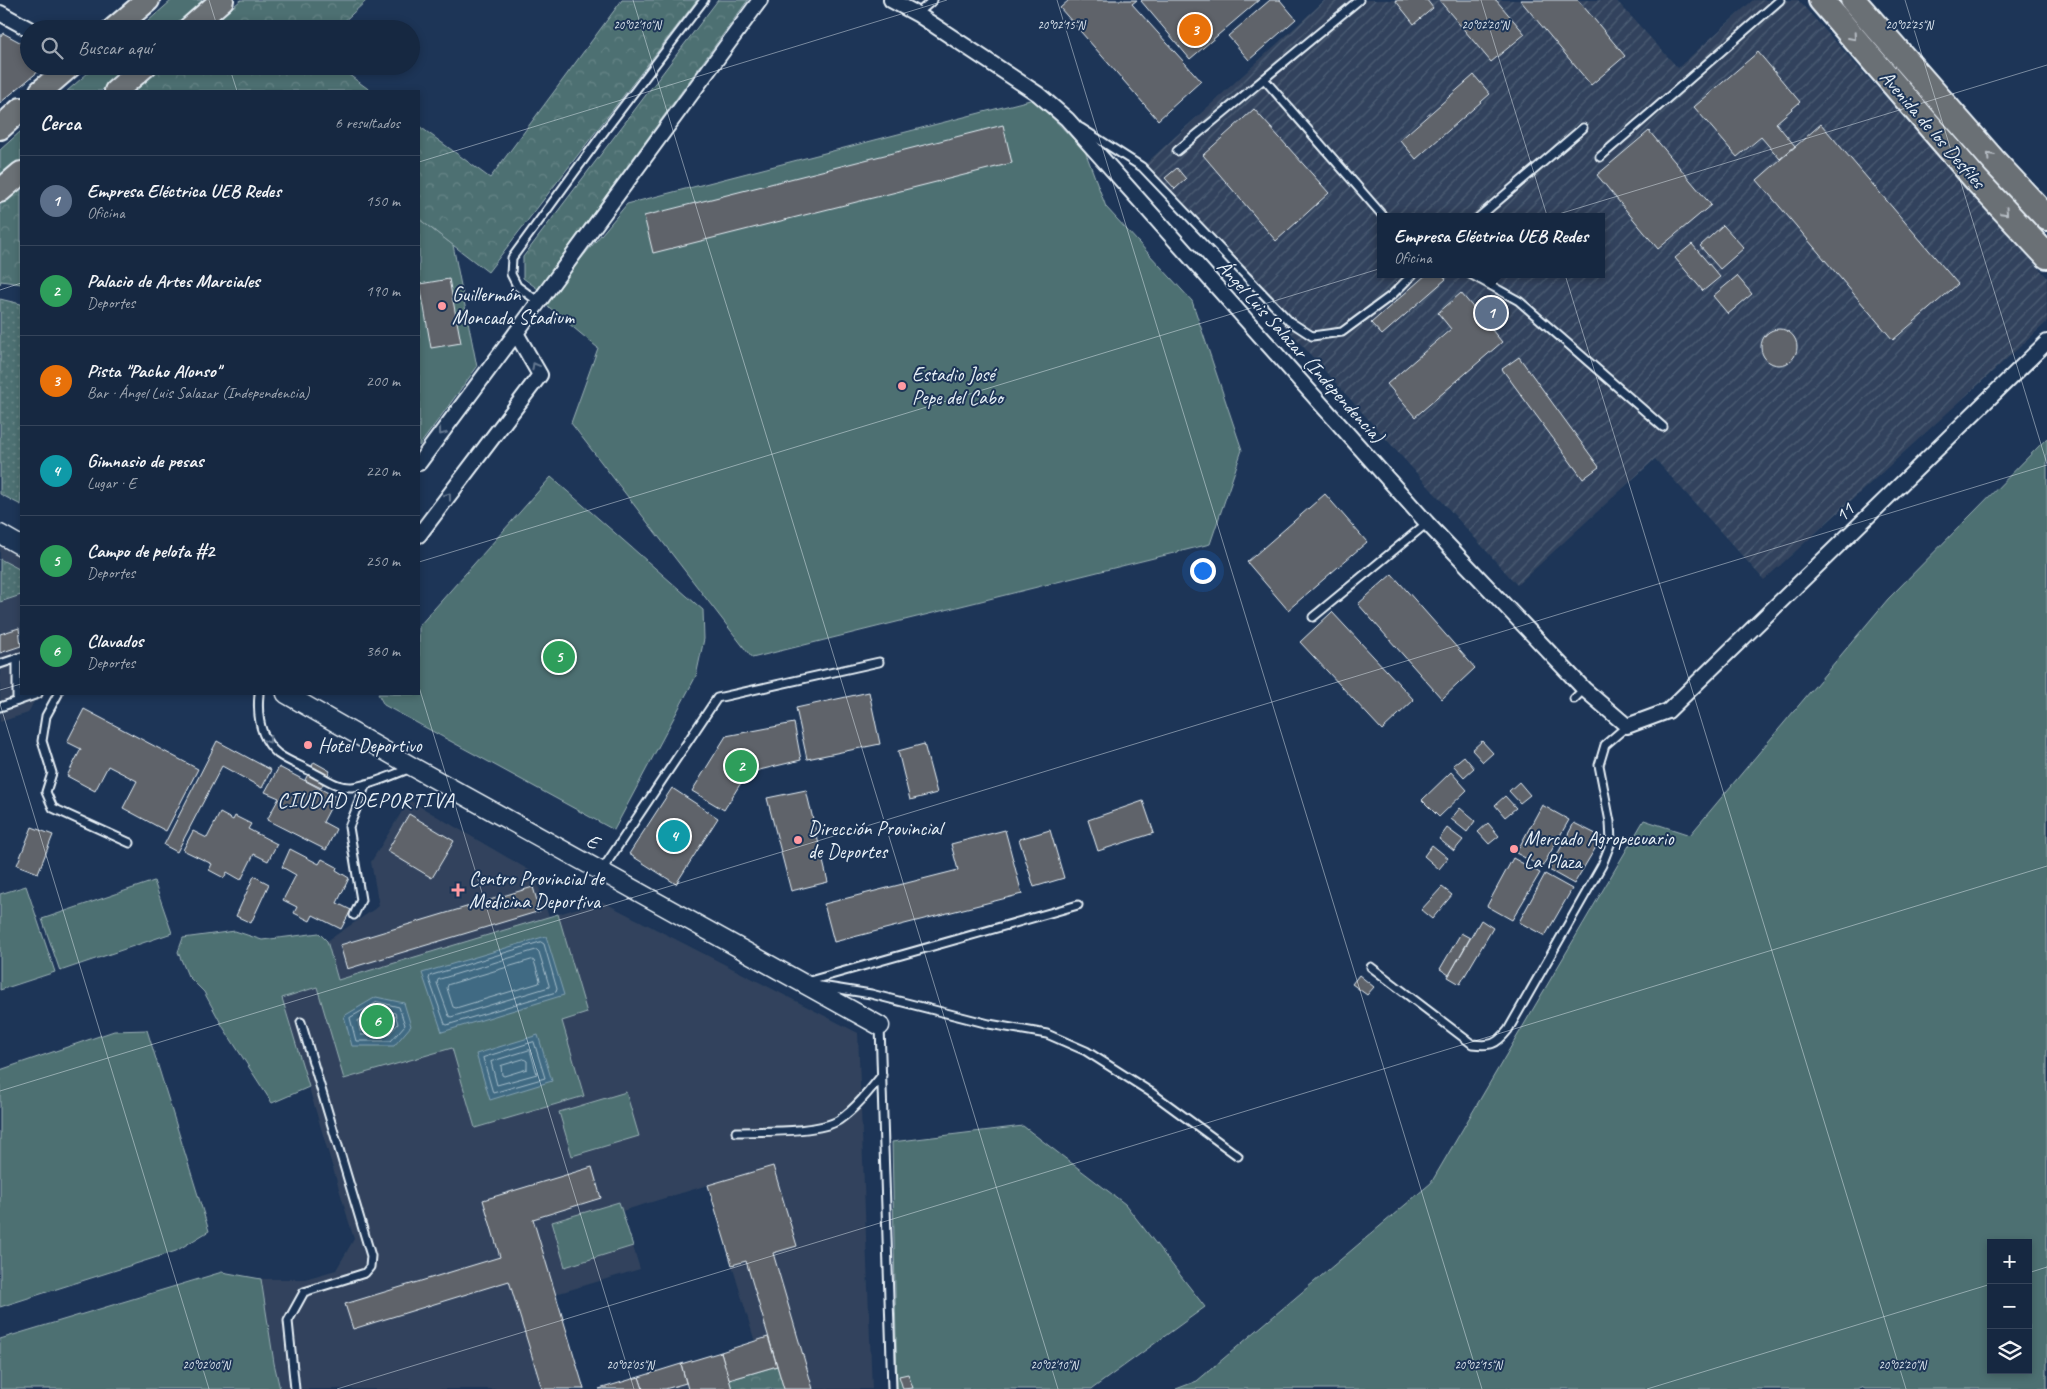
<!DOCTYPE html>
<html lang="es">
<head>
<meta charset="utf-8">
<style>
	:root { --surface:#162841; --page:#23344c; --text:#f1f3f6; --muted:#9ea6b1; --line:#35445a; --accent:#db2777 }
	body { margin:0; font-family:Caveat,sans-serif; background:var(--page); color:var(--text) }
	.controls { position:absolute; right:15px; bottom:15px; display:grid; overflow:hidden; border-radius:0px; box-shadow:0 2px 8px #0003 }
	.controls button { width:45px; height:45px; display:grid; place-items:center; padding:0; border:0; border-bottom:1px solid var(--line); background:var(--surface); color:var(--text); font:25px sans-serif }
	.you { position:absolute; left:1202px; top:570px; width:18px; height:18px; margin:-12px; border:4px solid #fff; border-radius:50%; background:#1a73e8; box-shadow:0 0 0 8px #1a73e833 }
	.badge { display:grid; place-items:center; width:32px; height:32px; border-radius:50%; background:var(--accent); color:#fff; font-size:16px; font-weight:700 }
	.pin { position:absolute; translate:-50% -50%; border:2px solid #fff; box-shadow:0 1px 5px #0006 }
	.popup { position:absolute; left:1377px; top:213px; width:228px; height:65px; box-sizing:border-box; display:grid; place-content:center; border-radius:0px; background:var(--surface); filter:drop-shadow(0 1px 4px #0005); font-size:16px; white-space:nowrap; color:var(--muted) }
	.popup b { font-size:19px; color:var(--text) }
	.popup::after { content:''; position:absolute; left:50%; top:100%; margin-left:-10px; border:10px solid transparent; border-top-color:var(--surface) }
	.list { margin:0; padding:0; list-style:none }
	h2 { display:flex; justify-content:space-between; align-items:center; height:65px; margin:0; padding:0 20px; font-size:21px }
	h2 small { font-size:16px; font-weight:400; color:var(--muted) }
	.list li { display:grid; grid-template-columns:32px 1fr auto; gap:15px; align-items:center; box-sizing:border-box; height:90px; padding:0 20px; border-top:1px solid var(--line) }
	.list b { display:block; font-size:19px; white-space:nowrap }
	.list p { margin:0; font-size:16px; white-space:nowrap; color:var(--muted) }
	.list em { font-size:16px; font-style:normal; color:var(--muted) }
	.icon { flex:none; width:28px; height:28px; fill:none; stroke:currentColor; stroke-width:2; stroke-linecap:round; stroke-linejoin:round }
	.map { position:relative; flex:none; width:2047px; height:1389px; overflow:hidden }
	.search { position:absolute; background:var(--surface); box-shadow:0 2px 8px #0003; left:20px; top:20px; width:400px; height:55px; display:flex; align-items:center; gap:12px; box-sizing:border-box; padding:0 18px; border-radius:28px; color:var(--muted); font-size:19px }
	.panel { position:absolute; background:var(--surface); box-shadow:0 2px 8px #0003; left:20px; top:90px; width:400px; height:605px; border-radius:0px }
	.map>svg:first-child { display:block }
</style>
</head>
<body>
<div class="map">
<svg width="2047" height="1389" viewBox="0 0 2047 1389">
	<defs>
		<pattern id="industrial-furrows" width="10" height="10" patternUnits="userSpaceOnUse" patternTransform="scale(1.25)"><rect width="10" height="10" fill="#31435d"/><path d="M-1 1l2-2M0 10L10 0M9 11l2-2" fill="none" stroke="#4f5f75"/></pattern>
		<pattern id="forest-crowns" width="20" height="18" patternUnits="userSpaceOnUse" patternTransform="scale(1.25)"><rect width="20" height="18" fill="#4d7072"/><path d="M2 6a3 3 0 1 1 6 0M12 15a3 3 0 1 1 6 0" fill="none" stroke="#678587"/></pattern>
		<pattern id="garden-dots" width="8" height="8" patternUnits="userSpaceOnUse" patternTransform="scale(1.25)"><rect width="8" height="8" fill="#4d7072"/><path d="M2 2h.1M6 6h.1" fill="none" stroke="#678587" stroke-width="1.8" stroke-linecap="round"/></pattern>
	</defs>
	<rect width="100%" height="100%" fill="#1d3557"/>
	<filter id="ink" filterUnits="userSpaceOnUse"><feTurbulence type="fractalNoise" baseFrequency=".02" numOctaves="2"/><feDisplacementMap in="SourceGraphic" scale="10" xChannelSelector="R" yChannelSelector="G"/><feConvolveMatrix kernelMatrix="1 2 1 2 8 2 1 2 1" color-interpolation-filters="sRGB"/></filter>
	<g filter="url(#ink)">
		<g fill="#31435d">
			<path d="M0,543l21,12v139h17l-10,19 -28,9z"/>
			<path d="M409,800l125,73 15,44 52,-16 257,132 14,356h-273l156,-47 -47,-157 -86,26 18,58 -84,25 28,95h-304l-6,-26 -13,-84h44l31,-9 18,-31 -72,-242 56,-17 -11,-39 52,-35 -8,-44z"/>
		</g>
		<path fill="url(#industrial-furrows)" fill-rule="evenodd" d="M1325,0h291l62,68 75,-68h45l249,277v45l-283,258 -109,-121 -138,126 -375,-418zM1381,217h220v57h-220z"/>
		<g fill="#4d7072" stroke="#9ab0b5" fill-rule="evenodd">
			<path d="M172,0h35l-34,29h-34z"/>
			<path d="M96,66h34l-29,25h-34z"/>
			<path d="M1034,99l51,52 21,56 86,94 50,149 -32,94 -458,114 -181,-235 27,-75 -54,-45 83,-99z"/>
			<path d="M21,131v30l-21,18v-29z"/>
			<path d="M419,219l34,26 24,122 -58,79z"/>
			<path d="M2047,438v951h-182l-4,-2 -4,2h-681l21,-8 234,-198 213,-363 46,15 198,-236zM1991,1243h37v127h-37z"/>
			<path d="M551,477l152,133 1,29 -8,37 -82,154 -230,-125 -6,-11h41v-68z"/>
			<path d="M154,881l18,52 -112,38 -18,-52z"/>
			<path d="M26,886l29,86 -55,18v-96z"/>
			<path d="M558,914l29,99 -25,8 22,75 -109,32 -23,-80 -108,31 -27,-92 -35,11 27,89 -37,16 -49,-76 -19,-35 -16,-16 -10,-24 5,-14 52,-7 27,9 57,-7 8,8 11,39z"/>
			<path d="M147,1030l62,201 -33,20 -176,56v-237l114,-39z"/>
			<path d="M626,1092l13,44 -67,20 -13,-44z"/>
			<path d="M1023,1126l102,78 80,103 -113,82h-195l-5,-247z"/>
			<path d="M619,1202l14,44 -68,21 -13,-45z"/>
			<path d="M222,1272l39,7 13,84 6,26h-280v-50z"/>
		</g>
		<g fill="url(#forest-crowns)" stroke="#9ab0b5">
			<path d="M241,0h126l-31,29h-129z"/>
			<path d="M622,0h75l-209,272 -69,-53v-93l71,52z"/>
			<path d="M718,0h30l-210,289 -15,-11v-21z"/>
			<path d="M163,66h174l34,25h-237z"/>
			<path d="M21,187v97l-20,-3 -1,3v-79z"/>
			<path d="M777,1366l7,23h-52l-3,-9z"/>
		</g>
		<g fill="url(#garden-dots)" stroke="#9ab0b5">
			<path d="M0,299l21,5v201l-21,-11z"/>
			<path d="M0,559l21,11v25l-21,7z"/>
		</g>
		<g fill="#3f6b83" stroke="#83a1b2">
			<path d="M546,936l18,59 -122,37 -20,-59z"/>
			<path d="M376,997l28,6 7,23 -17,20h-42l-8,-30z"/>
			<path d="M538,1035l14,46 -62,19 -14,-46z"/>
		</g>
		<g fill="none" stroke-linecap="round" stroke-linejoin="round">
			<g stroke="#a4bbc9" stroke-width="1">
				<path d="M541,942l3,2 13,45 -1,3 -109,33 -2,-1 -16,-45 1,-3z"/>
				<path d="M537,950l2,2 10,33v2l-98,30 -2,-1 -12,-33 1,-3z"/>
				<path d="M532,960l2,1 6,19 -1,3 -83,25 -3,-1 -6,-19 1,-3z"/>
				<path d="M378,1002l21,5 6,18 -14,16h-35l-6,-23z"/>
				<path d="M379,1009l16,4 3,11 -10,11h-27l-3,-14z"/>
				<path d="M380,1017l9,3 -3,7 -17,-1v-3z"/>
				<path d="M534,1042l11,36 -52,15 -10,-35z"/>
				<path d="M530,1050l7,24 -40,11 -6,-23z"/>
				<path d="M524,1059l3,2v8l-23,7 -2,-1 -1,-9z"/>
			</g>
		</g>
		<g fill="#5f646a" stroke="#e8f1f8">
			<path d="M1069,0h68l-5,4 69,77 -43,39 -98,-112z"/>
			<path d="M1142,0h117l-69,59 -49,-58z"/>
			<path d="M1270,0h10l16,19 -47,41 -21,-24z"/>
			<path d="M1395,0h32l6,8 -19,16z"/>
			<path d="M1439,0h57l29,34 -34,28z"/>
			<path d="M1520,0h58l47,56 -34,29z"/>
			<path d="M3,33l26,14v19h16l-45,37v-66z"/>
			<path d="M1758,52l42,50 -24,21 19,23 -15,13 -19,-22 -24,20 -43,-50z"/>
			<path d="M1474,75l16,19 -74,65 -16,-19z"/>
			<path d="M1254,109l75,84 -53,48 -73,-86z"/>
			<path d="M1821,124l137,160 -65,56 -136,-160z"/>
			<path d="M1003,125l9,38 -359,90 -9,-37z"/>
			<path d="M1649,131l62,74 -53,44 -61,-74z"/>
			<path d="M1177,168l9,11 -11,10 -10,-11z"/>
			<path d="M1723,225l21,23 -24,21 -20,-23z"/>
			<path d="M1692,244l28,33 -17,14 -28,-33z"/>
			<path d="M1427,274h15l4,5 -64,56 -11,-12z"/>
			<path d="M1737,276l15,18 -24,20 -15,-18z"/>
			<path d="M449,279l12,64 -30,5 -11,-64z"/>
			<path d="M1461,293l41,49 -87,75 -28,-33 64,-55 -13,-16z"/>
			<circle cx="1779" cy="347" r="18"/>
			<path d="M1519,357l80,110 -16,12 -81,-110z"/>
			<path d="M1325,494l42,48 -79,68 -41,-48z"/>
			<path d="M1392,574l83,94 -33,31 -84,-95z"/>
			<path d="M1332,612l82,88 -32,30 -82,-88z"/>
			<path d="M19,628l2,18 -21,7v-19z"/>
			<path d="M869,692l11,52 -73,15 -11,-51z"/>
			<path d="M84,709l114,60 -32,62 -43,-23 14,-27 -29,-15 -13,25 -28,-15 14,-27 -14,-7z"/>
			<path d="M794,723l7,37 -54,13 -23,37 -32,-19 34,-55z"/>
			<path d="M217,741l54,29 -9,18 -40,-22 -45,86 -13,-7z"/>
			<path d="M1482,741l11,12 -10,9 -11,-12z"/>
			<path d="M924,744l13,49 -27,7 -12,-49z"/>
			<path d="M1464,756l10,12 -10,9 -11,-12z"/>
			<path d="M314,762l16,9 -9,17 -16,-8z"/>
			<path d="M279,767l57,30 -13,25 13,7 -10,21 -59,-30 12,-22 -14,-6z"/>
			<path d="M1451,772l16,18 -28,27 -17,-17z"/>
			<path d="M1519,782l11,13 -10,8 -11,-12z"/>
			<path d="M672,788l46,30 -42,66 -47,-30z"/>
			<path d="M806,790l22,92 -37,9 -24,-93z"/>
			<path d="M1505,796l11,12 -11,9 -10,-12z"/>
			<path d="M1143,801l11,32 -56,18 -10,-31z"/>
			<path d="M1542,805l27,15 -27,47 -26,-14z"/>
			<path d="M1460,808l15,13 -8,11 -16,-13z"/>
			<path d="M220,813l13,7 2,-4 16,8 -3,5 29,15 -9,17 -14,-7 -13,26 -14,-8 -3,6 -15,-8 3,-6 -29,-14 10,-19 14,7z"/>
			<path d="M409,814l45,27 -22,37 -45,-27z"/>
			<path d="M1488,823l11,13 -10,8 -11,-12z"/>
			<path d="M1574,823l28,14 -28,47 -25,-14z"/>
			<path d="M32,827l21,8 -15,38 -21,-8z"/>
			<path d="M1447,828l16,12 -9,11 -15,-12z"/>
			<path d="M1005,830l17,64 -188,48 -10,-38 134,-34 -7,-26z"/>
			<path d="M1050,830l14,48 -30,9 -15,-48z"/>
			<path d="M1432,845l16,13 -9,11 -15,-13z"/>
			<path d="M290,849l29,15 3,-5 15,8 -1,3 13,8 -12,25 14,7 -10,19 -28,-14 -3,6 -16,-8 3,-6 -14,-7 13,-25 -14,-8z"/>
			<path d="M1513,858l27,15 -28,47 -25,-14z"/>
			<path d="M1545,874l27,15 -27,47 -26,-14z"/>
			<path d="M254,876l15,8 -18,39 -15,-7z"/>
			<path d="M533,887l7,24 -193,58 -7,-24z"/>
			<path d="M1442,887l10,8 -20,24 -11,-9z"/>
			<path d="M1481,920l12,8 -33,56 -12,-7z"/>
			<path d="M1461,933l9,5 -21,37 -9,-6z"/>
			<path d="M1359,975l15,12 -7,8 -15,-11z"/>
			<path d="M773,1166l24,80 -24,7 40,136h-29l-38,-128 -14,4 -24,-80z"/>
			<path d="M592,1167l9,31 -68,21 51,170h-42l-33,-108 -156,48 -8,-25 155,-47 -17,-57z"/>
			<path d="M768,1337l9,29 -48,14 -8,-28z"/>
			<path d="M721,1352l11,37h-44l-7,-25z"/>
			<path d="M681,1364l5,19 -21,6h-22l-4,-12z"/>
			<path d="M908,1374l5,14 -10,1 -4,-13z"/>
			<path d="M639,1377l4,12h-44z"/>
		</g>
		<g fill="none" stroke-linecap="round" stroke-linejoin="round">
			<g stroke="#e8f1f8" stroke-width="11">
				<g id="service">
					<path d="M917,14l16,-14"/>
					<path d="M1264,79l120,138"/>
					<path d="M1081,128l61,39 147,154 23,15 30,-4 50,-37 21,-21"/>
					<path d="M1177,151l182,-151"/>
					<path d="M1600,157l180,-157"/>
					<path d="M1479,217l104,-89"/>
					<path d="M1470,274l49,27 144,126"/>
					<path d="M539,302l-22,-16 -6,-12 1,-16 94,-129 98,-129"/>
					<path d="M1313,617l114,-94"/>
					<path d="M17,658v43"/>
					<path d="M0,664l21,-7"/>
					<path d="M58,694l-12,22 -4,25 10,32 -6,19 7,16 77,35"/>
					<path d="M259,694c-2,21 1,45 19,60 11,8 26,13 38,20 12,6 22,14 36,13 20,-2 40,-12 59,-19"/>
					<path d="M1574,699l10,-10"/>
					<path d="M0,707l38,-13"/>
					<path d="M602,870l115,-172 162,-36"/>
					<path d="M354,915l7,-15 -12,-73 17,-43"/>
					<path d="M1371,967l101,77c19,2 24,1 36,-14l94,-165 9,-23 -1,-20 -11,-57 6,-20 22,-19"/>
					<path d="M806,982l272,-77"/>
					<path d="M821,986l50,8 118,30 58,10 39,17 66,42 86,63"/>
					<path d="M880,1026l12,363"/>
					<path d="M736,1132c25,-1 84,1 103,-12 17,-12 31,-30 43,-45"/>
					<path d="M295,1389l-7,-68 16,-29 61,-19 5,-6 1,-11 -70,-234"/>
				</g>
			</g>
			<g stroke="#e8f1f8" stroke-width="18">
				<g id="minor">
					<path d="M891,0l26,14 121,80 29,25 360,404 157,166 43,37 41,-15 379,-369"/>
					<path d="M0,13l29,16"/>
					<path d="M516,333l244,-333"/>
					<path d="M419,463l97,-130 24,42 -121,160"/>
				</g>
			</g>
			<g stroke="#e8f1f8" stroke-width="21">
				<g id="tertiary">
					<path d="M0,534l21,12"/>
					<path d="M286,694l127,73 467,259"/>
				</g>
			</g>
			<g stroke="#e8f1f8" stroke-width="26">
				<g id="primary">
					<path d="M114,29l34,-29"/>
					<path d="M189,29l33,-29"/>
					<path d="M41,91l29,-25"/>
					<path d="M116,91l29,-25"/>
					<path d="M0,128l21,-19"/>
					<path d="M0,191l21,-18"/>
				</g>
			</g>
			<g stroke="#e8f1f8" stroke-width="28">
				<g id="trunk">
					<path d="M1821,0l157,182 69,74"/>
					<path d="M1853,0l140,160 54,58"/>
				</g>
			</g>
			<use href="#service" stroke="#1d3557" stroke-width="7"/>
			<use href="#minor" stroke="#1d3557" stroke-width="14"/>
			<use href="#tertiary" stroke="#1d3557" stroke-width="18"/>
			<use href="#primary" stroke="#6b6f75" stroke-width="22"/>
			<use href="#trunk" stroke="#6b6f75" stroke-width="24"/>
		</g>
		<defs><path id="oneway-chevron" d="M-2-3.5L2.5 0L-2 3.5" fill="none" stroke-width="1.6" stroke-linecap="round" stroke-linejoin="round" transform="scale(1.25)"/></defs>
		<g stroke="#b6bdc4">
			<use href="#oneway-chevron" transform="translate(1853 37) rotate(49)"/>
			<use href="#oneway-chevron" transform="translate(1990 156) rotate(-132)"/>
			<use href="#oneway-chevron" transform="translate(2005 212) rotate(47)"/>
		</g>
		<g stroke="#64778f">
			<use href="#oneway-chevron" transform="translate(535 366) rotate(-119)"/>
			<use href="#oneway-chevron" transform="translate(442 432) rotate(127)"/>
			<use href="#oneway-chevron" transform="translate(448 496) rotate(-53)"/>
			<use href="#oneway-chevron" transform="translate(268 740) rotate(57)"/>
		</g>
	</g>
	<path fill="none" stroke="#e8f1f8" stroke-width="1" stroke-opacity="0.45" d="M209,0l9,29M633,0l425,1389M1057,0l425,1389M1481,0l425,1389M1905,0l142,464M229,66l8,25M419,162l528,-162M0,290l21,-7M419,562l1628,-497M419,687l215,702M0,690l21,-6M0,704l209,685M0,1091l2047,-626M2028,1273l19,-6M337,1389l1710,-523M1647,1389l344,-105"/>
	<g fill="#ff9aa2" stroke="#1d3557" stroke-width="2">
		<circle cx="442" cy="306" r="5"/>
		<circle cx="902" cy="386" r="5"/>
		<circle cx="308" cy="745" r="5"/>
		<circle cx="798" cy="840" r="5"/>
		<circle cx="1514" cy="849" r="5"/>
		<path d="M455.5 882.5h5v5h5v5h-5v5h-5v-5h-5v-5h5z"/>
	</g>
	<g text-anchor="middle" stroke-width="4" stroke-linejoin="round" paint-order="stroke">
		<g font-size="20" fill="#e8f1f8" stroke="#1d3557">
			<text transform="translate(1933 129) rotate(49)" y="7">Avenida de los Desfiles</text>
			<text transform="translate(1301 351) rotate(48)" y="7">Ángel Luis Salazar (Independencia)</text>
			<text transform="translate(1844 512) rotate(-44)" y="7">11</text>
			<text transform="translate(593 841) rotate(29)" y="7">E</text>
		</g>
		<g font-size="20" fill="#e8f1f8" stroke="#1d3557" text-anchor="start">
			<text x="452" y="301">Guillermón<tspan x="452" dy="23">Moncada Stadium</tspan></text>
			<text x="912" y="381">Estadio José<tspan x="912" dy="23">Pepe del Cabo</tspan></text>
			<text x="318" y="752">Hotel Deportivo</text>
			<text x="808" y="835">Dirección Provincial<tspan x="808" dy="23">de Deportes</tspan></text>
			<text x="1524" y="845">Mercado Agropecuario<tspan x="1524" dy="23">La Plaza</tspan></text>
			<text x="469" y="885">Centro Provincial de<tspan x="469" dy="23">Medicina Deportiva</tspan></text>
		</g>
		<g font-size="21" letter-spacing="1" fill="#e8f1f8" stroke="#1d3557">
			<text x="366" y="807">CIUDAD DEPORTIVA</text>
		</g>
	</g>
	<g font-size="12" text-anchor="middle" fill="#e8f1f8" stroke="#1d3557" stroke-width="4" stroke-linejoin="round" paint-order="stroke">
		<text x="637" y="29">20°02'10"N</text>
		<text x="1061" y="29">20°02'15"N</text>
		<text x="1485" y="29">20°02'20"N</text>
		<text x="1909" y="29">20°02'25"N</text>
		<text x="206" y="1369">20°02'00"N</text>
		<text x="630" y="1369">20°02'05"N</text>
		<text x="1054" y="1369">20°02'10"N</text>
		<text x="1478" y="1369">20°02'15"N</text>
		<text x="1902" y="1369">20°02'20"N</text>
	</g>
</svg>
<div class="controls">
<button>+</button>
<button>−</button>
<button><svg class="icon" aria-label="layers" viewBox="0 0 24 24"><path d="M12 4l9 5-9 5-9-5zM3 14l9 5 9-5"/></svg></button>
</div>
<div class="you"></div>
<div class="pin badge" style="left:1491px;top:313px;background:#5c6f8a">1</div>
<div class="popup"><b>Empresa Eléctrica UEB Redes</b>Oficina</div>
<div class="pin badge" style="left:741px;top:766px;background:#2e9e5b">2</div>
<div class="pin badge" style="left:1195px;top:30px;background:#e8710a">3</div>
<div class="pin badge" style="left:674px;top:836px;background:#0f9aa8">4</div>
<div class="pin badge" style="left:559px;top:657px;background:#2e9e5b">5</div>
<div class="pin badge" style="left:377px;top:1021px;background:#2e9e5b">6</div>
<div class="search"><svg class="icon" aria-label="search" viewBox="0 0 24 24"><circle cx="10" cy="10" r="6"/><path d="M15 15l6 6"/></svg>Buscar aquí</div>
<section class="panel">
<h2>Cerca<small>6 resultados</small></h2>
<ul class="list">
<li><span class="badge" style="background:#5c6f8a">1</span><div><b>Empresa Eléctrica UEB Redes</b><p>Oficina</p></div><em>150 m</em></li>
<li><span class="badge" style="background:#2e9e5b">2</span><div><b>Palacio de Artes Marciales</b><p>Deportes</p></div><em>190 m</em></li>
<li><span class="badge" style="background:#e8710a">3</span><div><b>Pista &quot;Pacho Alonso&quot;</b><p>Bar · Ángel Luis Salazar (Independencia)</p></div><em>200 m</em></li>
<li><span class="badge" style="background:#0f9aa8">4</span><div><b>Gimnasio de pesas</b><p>Lugar · E</p></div><em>220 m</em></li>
<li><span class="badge" style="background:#2e9e5b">5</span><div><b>Campo de pelota #2</b><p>Deportes</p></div><em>250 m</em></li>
<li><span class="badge" style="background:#2e9e5b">6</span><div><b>Clavados</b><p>Deportes</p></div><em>360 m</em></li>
</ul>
</section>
</div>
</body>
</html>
